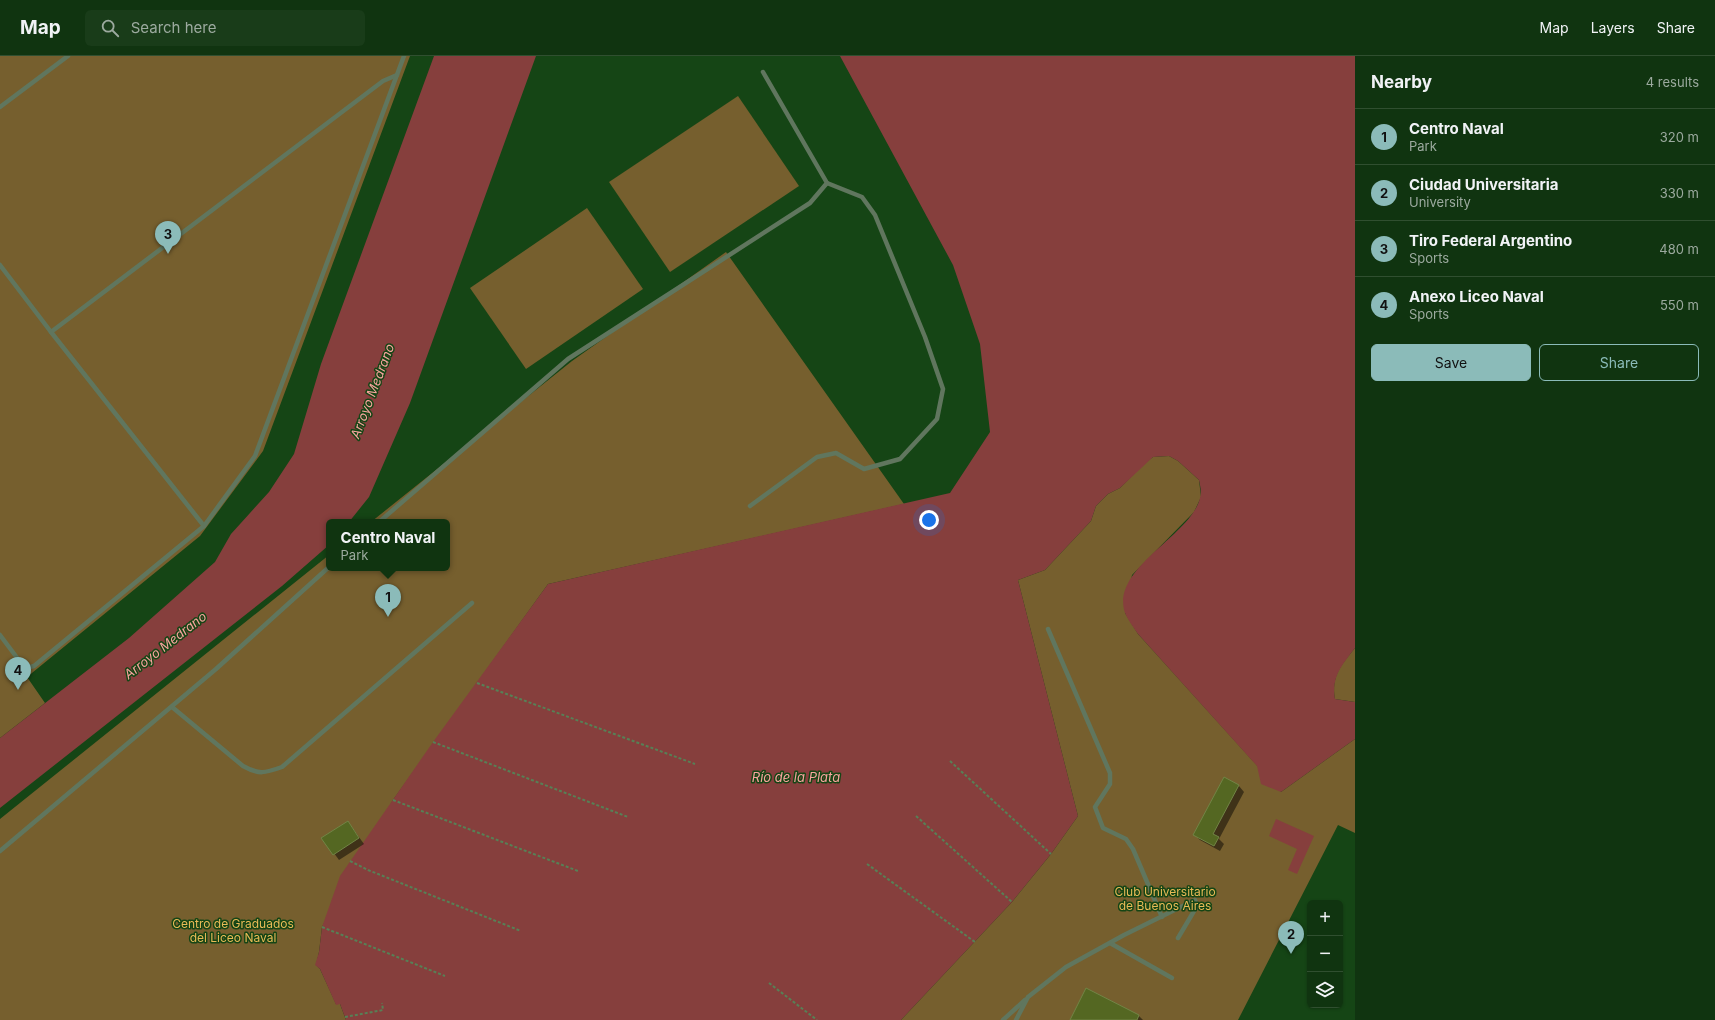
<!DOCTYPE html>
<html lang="en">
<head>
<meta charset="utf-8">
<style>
	:root { --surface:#103410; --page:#193c19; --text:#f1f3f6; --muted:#9caa9f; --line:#304f30; --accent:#8bbbb9 }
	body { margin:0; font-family:Inter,sans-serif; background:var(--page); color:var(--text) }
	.controls { position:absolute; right:12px; bottom:12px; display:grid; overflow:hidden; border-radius:6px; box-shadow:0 1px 3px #0004 }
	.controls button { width:36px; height:36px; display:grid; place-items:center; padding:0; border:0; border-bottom:1px solid var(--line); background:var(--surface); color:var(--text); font:20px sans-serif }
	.you { position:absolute; left:929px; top:464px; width:14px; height:14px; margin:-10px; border:3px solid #fff; border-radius:50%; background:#1a73e8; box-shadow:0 0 0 6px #1a73e833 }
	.badge { display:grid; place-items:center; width:26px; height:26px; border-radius:50%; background:var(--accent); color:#111; font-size:13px; font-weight:700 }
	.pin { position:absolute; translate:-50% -33px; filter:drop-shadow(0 1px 2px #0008) }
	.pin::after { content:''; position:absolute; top:21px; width:14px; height:12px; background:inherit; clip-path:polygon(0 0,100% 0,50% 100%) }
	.popup { position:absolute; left:326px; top:463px; width:124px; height:52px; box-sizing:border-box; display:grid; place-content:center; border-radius:6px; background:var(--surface); filter:drop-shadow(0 1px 3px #0005); font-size:13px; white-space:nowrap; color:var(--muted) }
	.popup b { font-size:15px; color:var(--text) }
	.popup::after { content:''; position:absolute; left:50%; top:100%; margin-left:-8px; border:8px solid transparent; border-top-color:var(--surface) }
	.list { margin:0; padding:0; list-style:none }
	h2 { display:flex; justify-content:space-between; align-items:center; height:52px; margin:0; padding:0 16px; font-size:17px }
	h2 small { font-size:13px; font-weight:400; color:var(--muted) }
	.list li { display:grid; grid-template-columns:26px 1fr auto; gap:12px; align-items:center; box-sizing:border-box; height:56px; padding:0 16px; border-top:1px solid var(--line) }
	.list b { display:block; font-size:15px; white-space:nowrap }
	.list p { margin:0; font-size:13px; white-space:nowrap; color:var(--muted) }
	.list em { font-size:13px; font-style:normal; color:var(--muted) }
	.actions { display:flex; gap:8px; padding:12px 16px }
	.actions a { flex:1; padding:9px 0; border:1px solid var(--accent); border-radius:6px; text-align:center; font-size:14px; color:var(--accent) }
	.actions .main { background:var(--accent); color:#111 }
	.icon { flex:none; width:22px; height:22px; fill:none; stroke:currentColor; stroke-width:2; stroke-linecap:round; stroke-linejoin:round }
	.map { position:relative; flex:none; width:1355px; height:964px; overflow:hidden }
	header { display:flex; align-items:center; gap:24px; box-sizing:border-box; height:56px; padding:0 20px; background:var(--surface); border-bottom:1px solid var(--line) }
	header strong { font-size:19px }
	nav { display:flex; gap:22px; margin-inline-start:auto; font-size:14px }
	.search { width:280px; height:36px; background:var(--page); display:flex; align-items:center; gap:10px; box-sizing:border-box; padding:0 14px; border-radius:6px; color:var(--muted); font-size:15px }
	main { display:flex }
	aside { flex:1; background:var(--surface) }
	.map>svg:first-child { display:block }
</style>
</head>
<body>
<header>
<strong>Map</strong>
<div class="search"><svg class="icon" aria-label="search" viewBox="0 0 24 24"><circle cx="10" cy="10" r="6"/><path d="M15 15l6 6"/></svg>Search here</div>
<nav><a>Map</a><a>Layers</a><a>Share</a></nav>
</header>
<main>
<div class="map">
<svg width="1355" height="964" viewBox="0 0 1355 964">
	<rect width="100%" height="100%" fill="#154515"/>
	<g fill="#765f2e">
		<path d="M0,0h410l-147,395 -63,85 -173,141 18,26 -45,35z"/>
		<path d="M738,40l61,90 -129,86 -61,-90z"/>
		<path d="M587,152l56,81 -117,80 -56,-81z"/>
		<path d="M726,196l178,252 -356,80 -155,216 -71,127 -3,25 -3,13 4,4 16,35h4l6,16h-346v-201l329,-264v13h118v-46h-76l201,-161z"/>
		<path d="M1169,400l9,5 21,19 2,17 -7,15 -62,63 -7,38 13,21 143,158 74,-53v94l-17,-8 -100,195h-337l111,-118 39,-48 27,-38 -60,-236 27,-10 46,-49 5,-15 12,-12 12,-6 25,-25 8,-6z"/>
		<path d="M1355,592v54l-20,-3c-4,-23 6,-34 20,-51z"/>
	</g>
	<g fill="#863f3d">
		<path d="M434,0h102l-126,347 -41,94 -20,25h-20v23l-47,41 -282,222v-70l129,-100 86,-76 16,-28 38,-42 25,-38 27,-90z"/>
		<path d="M840,0h515v592c-13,17 -24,29 -20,51l20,3v37l-74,53 -20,-8 -4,-18 -119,-132c-4,-6 -10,-14 -13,-21 -15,-45 66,-77 75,-115 2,-5 0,-13 -1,-18l-21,-19 -9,-5 -16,1 -33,31 -12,6 -12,12 -5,15 -46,49 -27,10 60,236 -27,38 -39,48 -111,118h-555l-6,-16 -4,1 -16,-36 -5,-4 4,-13 3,-25 18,-51 93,-134 115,-158 402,-91 40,-61 -10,-88 -27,-79z"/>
		<path d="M1276,763l38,17 -17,38 -9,-4 9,-21 -28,-13z"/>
	</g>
	<g fill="#0007">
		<path d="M1225,723l14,7 5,6 -25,47 5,5 -4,7 -20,-11 -5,-5z"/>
		<path d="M348,766l16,22 -25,16 -16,-22z"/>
		<path d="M1087,934l52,26 4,4h-72z"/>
	</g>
	<g fill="#546722" stroke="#718445">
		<path d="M1224,721l15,8 -26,49 6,3 -5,9 -21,-11z"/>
		<path d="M348,765l11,17 -26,17 -12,-17z"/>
		<path d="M1086,932l53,27 -2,5h-67z"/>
	</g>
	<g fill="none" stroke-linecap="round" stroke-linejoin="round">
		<g stroke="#578056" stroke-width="2" stroke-dasharray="3 2" stroke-linecap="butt">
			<path d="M477,627l218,81"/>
			<path d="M433,686l195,75"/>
			<path d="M950,705l101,93"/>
			<path d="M393,744l185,71"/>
			<path d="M916,760l96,86"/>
			<path d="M350,805l18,9 153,61"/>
			<path d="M867,808l108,78"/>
			<path d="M322,871l123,49"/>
			<path d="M769,927l48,37"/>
			<path d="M345,961l38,-7 -1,-7"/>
		</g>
		<g stroke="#60765e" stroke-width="4.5">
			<path d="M0,51l68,-51"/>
			<path d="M0,209l51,67"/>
			<path d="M750,450l67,-49 19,-4 28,16 36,-10 37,-40 6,-30 -18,-52 -50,-122 -13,-18 -35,-14"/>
			<path d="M379,466l189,-163 242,-156 17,-20 -64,-111"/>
			<path d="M204,470l-153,-194 332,-251 14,-6"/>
			<path d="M1048,573l62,144v11l-15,23 8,21 23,11 7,10 29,68"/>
			<path d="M0,579l21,28 5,5 8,-2 170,-140 51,-70 149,-400"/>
			<path d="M172,651l71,59c16,9 22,7 39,1l190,-164"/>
			<path d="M0,795l216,-182 113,-102"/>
			<path d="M1110,887l62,35"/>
			<path d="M1003,964l22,-20"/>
			<path d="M1016,964l12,-23 38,-30 58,-32 71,-35 2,6 -19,32"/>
		</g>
	</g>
	<g text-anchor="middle" stroke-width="3" stroke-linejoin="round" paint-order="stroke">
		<g font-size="12" fill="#e9ba57" stroke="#154515">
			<text x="1165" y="840">Club Universitario<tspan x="1165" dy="14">de Buenos Aires</tspan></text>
			<text x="233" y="872">Centro de Graduados<tspan x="233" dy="14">del Liceo Naval</tspan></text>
		</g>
		<g font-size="13" font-style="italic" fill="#f9a49f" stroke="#154515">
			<text transform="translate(372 335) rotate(-69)" y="5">Arroyo Medrano</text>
			<text transform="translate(165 589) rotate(-38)" y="5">Arroyo Medrano</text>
			<text x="796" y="726">Río de la Plata</text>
		</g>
	</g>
</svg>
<div class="controls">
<button>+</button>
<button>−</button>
<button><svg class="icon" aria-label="layers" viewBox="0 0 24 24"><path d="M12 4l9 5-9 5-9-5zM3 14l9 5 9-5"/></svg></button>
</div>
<div class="you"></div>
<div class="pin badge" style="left:388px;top:561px">1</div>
<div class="popup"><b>Centro Naval</b>Park</div>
<div class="pin badge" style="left:1291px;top:898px">2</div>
<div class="pin badge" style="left:168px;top:198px">3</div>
<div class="pin badge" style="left:18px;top:634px">4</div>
</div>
<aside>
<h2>Nearby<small>4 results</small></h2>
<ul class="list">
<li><span class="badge">1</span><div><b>Centro Naval</b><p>Park</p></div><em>320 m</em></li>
<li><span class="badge">2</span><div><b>Ciudad Universitaria</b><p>University</p></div><em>330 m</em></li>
<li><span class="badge">3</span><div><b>Tiro Federal Argentino</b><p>Sports</p></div><em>480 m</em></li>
<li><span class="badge">4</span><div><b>Anexo Liceo Naval</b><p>Sports</p></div><em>550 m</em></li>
</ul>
<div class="actions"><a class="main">Save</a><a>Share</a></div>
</aside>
</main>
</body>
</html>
